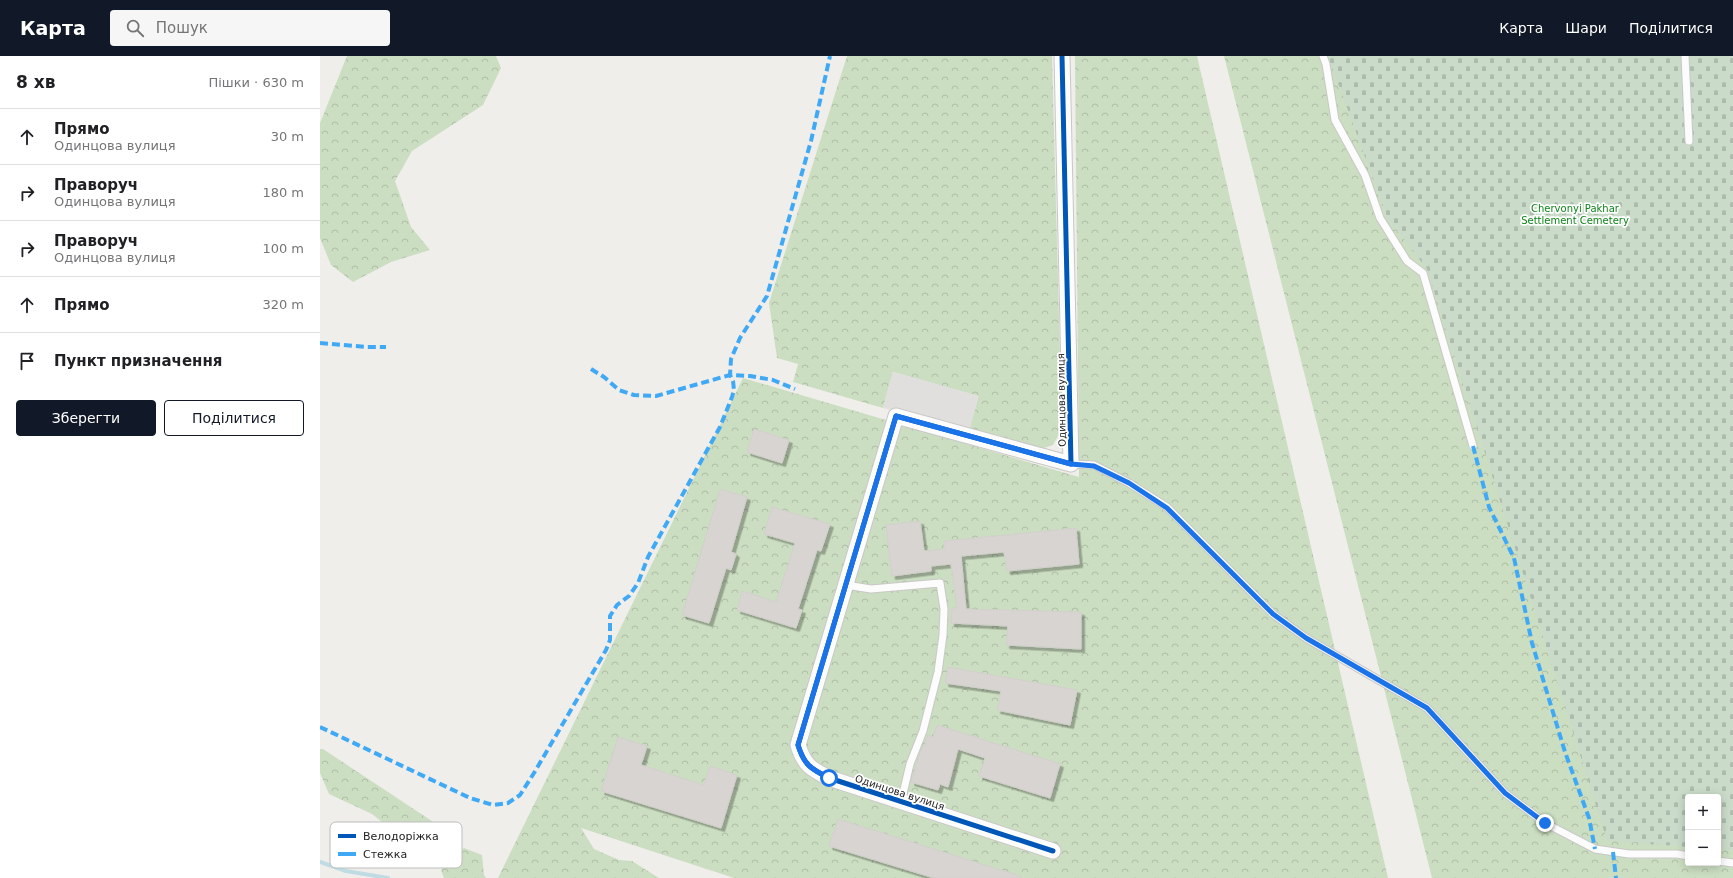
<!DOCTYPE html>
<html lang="uk">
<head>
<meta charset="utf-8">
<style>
	:root { --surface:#fff; --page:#f6f6f6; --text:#202124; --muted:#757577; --line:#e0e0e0; --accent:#111827 }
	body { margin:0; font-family:"DejaVu Sans",sans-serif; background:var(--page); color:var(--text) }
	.controls { position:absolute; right:12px; bottom:12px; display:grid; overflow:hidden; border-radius:4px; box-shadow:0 2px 10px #0003 }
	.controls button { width:36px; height:36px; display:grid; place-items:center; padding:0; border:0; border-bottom:1px solid var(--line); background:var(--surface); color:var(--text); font:20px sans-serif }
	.stop { position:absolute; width:12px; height:12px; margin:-9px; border:3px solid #1a73e8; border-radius:50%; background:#fff }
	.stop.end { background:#1a73e8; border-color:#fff; box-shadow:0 1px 4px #0008 }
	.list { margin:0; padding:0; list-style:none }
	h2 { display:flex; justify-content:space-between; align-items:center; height:52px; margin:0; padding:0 16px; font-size:17px }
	h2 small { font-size:13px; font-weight:400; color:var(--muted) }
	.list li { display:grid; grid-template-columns:26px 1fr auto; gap:12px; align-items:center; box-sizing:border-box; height:56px; padding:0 16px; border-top:1px solid var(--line) }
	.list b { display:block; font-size:15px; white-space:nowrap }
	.list p { margin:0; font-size:13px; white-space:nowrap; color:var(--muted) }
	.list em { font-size:13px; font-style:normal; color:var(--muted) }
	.actions { display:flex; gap:8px; padding:12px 16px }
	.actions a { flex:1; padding:9px 0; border:1px solid var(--accent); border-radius:4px; text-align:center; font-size:14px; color:var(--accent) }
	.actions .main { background:var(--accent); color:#fff }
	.icon { flex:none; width:22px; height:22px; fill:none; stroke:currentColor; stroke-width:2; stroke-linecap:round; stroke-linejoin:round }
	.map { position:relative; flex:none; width:1413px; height:822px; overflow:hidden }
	header { display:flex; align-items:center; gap:24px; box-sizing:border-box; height:56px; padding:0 20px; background:var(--accent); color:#fff }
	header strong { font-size:19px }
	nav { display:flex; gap:22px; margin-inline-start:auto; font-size:14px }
	.search { width:280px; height:36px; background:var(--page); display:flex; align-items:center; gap:10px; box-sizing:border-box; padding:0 14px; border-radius:4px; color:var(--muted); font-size:15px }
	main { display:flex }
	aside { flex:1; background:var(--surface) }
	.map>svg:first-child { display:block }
</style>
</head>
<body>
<header>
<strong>Карта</strong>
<div class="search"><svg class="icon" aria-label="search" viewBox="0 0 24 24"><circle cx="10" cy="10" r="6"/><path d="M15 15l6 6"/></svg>Пошук</div>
<nav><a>Карта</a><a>Шари</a><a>Поділитися</a></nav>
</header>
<main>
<aside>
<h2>8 хв<small>Пішки · 630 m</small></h2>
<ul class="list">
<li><svg class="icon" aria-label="ahead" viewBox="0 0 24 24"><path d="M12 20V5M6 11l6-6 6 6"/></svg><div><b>Прямо</b><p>Одинцова вулиця</p></div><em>30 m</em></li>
<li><svg class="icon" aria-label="right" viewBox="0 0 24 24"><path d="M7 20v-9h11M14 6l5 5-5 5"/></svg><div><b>Праворуч</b><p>Одинцова вулиця</p></div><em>180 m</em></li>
<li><svg class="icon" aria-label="right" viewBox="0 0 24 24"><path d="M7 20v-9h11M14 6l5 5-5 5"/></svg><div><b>Праворуч</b><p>Одинцова вулиця</p></div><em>100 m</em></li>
<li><svg class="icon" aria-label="ahead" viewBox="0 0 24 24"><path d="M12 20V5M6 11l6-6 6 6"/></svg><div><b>Прямо</b></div><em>320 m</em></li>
<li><svg class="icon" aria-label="arrive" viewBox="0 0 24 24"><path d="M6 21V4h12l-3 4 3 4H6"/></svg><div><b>Пункт призначення</b></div></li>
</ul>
<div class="actions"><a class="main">Зберегти</a><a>Поділитися</a></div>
</aside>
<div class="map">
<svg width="1413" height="822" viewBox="0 0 1413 822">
	<defs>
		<pattern id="forest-crowns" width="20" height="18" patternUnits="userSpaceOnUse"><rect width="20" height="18" fill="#cbdec1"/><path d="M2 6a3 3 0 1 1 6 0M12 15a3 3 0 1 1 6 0" fill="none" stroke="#aebea6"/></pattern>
		<pattern id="cemetery-stones" width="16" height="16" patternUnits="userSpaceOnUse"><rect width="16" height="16" fill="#cadbca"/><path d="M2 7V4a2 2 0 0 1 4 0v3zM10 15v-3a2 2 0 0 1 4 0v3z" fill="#adbcad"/></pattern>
		<filter id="shadow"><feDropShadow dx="3.5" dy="3.5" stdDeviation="0" flood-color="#0004"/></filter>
	</defs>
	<rect width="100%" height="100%" fill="#f0eeeb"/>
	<g fill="url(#forest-crowns)" fill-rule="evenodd">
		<path d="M27,0h149l5,12 -18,37 -71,46 -17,30 16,46 19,23 -39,12 -38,20 -22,-17 -11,-27v-115z"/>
		<path d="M527,0h205l10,373 -9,16 -16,5 -68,-19 9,-35 -85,-24 -10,36 -90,-26 5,-18 -21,-6 -8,-55z"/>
		<path d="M755,0h122l191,822h-654l-153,-50 13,21 25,11 13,1 27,17h-161l245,-500 336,99z"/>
		<path d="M904,0h509v822h-301zM1368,741h30v66h-30z"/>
		<path d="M0,693h3l136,90 -31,20 -56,-45 -43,-20 -9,-21z"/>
		<path d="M144,792l18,7 2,20 2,3h-42l-3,-8 11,-14z"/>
	</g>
	<path fill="url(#cemetery-stones)" d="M1008,0h405v794l-15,-1v-52h-30v50l-81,-7 -180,-571 -39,-50z"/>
	<path fill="#e0dfde" d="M573,316l86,24 -10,35 -86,-23z"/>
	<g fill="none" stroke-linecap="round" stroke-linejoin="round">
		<path stroke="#bfdbe3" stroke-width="4" d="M0,806l26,9 42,7"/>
	</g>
	<g fill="#d7d4d2" stroke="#d3d0cc" filter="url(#shadow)">
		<path d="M434,373l35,11 -7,23 -35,-11z"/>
		<path d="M400,433l27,8 -16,55 5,2 -5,16 -5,-2 -17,55 -27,-8z"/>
		<path d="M452,451l58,17 -9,27 -4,-1 -19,59 4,1 -6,18 -59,-18 5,-19 34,11 19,-59 -31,-9z"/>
		<path d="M600,465l4,30 20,-2v-8l132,-13 3,36 -72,7 -3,-19 -43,4 5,53 115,3v37l-75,-4 2,-19 -57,-3 1,-15h5l-6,-44 -20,2v5l-39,5 -6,-51z"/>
		<path d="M628,611l129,23 -7,35 -73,-15 4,-19 -56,-8z"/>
		<path d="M617,669l123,39 -10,34 -71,-22 6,-18 -27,-9 -10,38 -8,-3 -2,6 -27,-8 11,-35 2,1 4,-13 5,2z"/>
		<path d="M298,681l29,9 -6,19 63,20 6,-19 27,9 -16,53 -120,-37z"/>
		<path d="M518,763l182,57v2h-86l-105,-32z"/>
	</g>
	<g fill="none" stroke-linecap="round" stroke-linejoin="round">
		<g stroke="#c9c8c7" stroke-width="9">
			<g id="service">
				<path d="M1003,0l3,8 9,56 30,55 15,43 27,43 16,12 50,173"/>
				<path d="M1365,0l4,85"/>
				<path d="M751,408l23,1 35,18 38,24 106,107 33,24 121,70 78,85 40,30 50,26 34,5h48l11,2"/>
				<path d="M526,529l25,4 69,-6 4,26 -1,26 -5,37 -15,59 -13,33 -9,38"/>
				<path d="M1398,805l15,2"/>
			</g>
		</g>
		<g stroke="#c9c8c7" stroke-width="17">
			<path id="minor" d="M733,795l-224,-73c-18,-9 -25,-13 -31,-33l98,-329 175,48 -9,-408"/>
		</g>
		<use href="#service" stroke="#fdfcfc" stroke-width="7"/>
		<use href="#minor" stroke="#fdfcfc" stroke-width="15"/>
		<g stroke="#3fa9f5" stroke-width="4" stroke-dasharray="8 4" stroke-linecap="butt">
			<path d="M0,287l47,4h19"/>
			<path d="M271,313l13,8 15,13 15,5 22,1 74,-21 20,1 23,4 22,9"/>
			<path d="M1153,390l16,61 25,51 18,85 33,109 24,66 6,31"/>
			<path d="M0,671l150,71 23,7 15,-2 12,-8 14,-22 72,-123 4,-10v-24l7,-11 12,-9 9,-13 10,-26 72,-130 12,-30 2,-7 -1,-9 -3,-6 1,-16 9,-21 27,-42 44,-155 19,-85"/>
			<path d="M1293,796l3,26"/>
		</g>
		<g stroke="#fff" stroke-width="8">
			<path id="cycleway" d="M733,795l-224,-73c-18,-9 -25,-13 -31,-33l98,-329 175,48 -9,-408"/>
		</g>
		<use href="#cycleway" stroke="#0057b8" stroke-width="5"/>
	</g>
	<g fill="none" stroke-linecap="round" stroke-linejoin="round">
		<path stroke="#1a73e8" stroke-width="5" d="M509,722c-18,-9 -25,-13 -31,-33l98,-329 175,48 23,2 35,17 38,25 106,106 33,24 121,70 78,85 40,30"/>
	</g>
	<g text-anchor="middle" stroke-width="3.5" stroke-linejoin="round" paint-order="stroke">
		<g font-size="10" fill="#0c8416" stroke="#fff">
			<text x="1255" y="156">Chervonyi Pakhar<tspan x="1255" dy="12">Settlement Cemetery</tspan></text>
		</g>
		<g font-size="10" fill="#222" stroke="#fff">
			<text transform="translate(741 344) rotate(-91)" y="4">Одинцова вулиця</text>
			<text transform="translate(580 736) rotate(18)" y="4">Одинцова вулиця</text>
		</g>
	</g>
	<rect x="10" y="766" width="132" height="46" rx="6" fill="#fff" stroke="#bdbdbd" stroke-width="1"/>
	<rect x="18" y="778" width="18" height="4" fill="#0057b8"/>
	<rect x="18" y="796" width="18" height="4" fill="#3fa9f5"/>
	<g font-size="11" fill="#222">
		<text x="43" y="784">Велодоріжка</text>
		<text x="43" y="802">Стежка</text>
	</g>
</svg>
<div class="controls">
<button>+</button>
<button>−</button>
</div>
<div class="stop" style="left:509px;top:722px"></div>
<div class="stop end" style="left:1225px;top:767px"></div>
</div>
</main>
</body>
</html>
